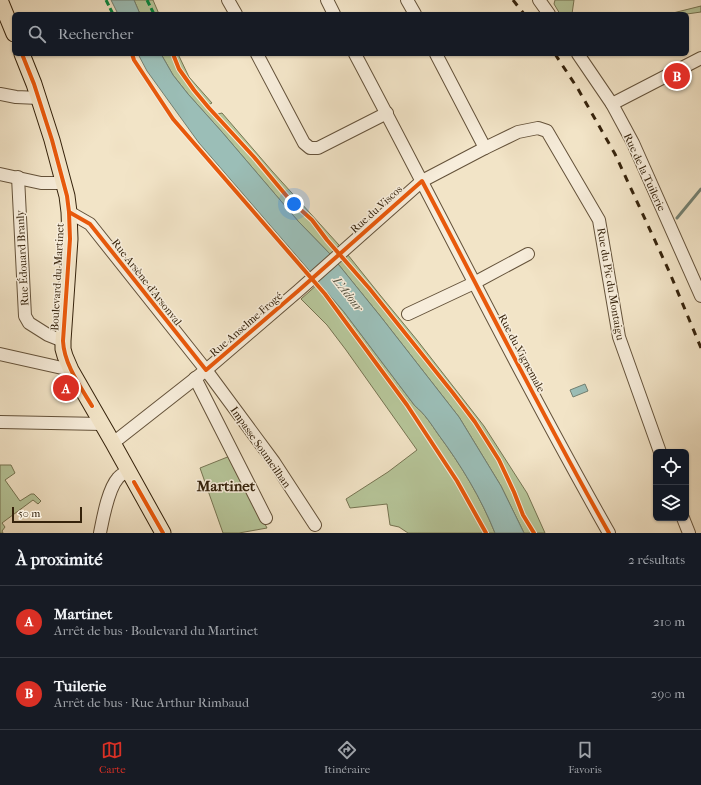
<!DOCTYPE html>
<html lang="fr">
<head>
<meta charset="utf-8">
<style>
	:root { --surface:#171b24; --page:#20242c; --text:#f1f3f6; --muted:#9ea1a6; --line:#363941; --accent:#d93025 }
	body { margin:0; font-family:"IM FELL French Canon",serif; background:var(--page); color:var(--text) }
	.controls { position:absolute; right:12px; bottom:12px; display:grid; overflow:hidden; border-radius:6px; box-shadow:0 1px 3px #0004 }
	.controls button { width:36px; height:36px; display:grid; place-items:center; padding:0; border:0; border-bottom:1px solid var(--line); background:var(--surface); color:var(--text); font:20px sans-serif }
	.scale { position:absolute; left:12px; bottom:10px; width:70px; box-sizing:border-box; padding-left:4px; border:2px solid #35220b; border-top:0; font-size:11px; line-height:14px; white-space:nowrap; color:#35220b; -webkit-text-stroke:3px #f7eddb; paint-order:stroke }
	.you { position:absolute; left:294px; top:204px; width:14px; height:14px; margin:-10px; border:3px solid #fff; border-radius:50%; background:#1a73e8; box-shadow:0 0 0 6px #1a73e833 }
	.badge { display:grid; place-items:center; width:26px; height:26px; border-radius:50%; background:var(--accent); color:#fff; font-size:13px; font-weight:700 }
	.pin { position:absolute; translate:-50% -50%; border:2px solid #fff; box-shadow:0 1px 4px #0006 }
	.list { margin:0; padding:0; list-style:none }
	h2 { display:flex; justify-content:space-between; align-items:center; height:52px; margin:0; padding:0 16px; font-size:17px }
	h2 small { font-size:13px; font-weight:400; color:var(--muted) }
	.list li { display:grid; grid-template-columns:26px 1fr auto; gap:12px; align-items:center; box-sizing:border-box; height:72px; padding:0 16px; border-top:1px solid var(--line) }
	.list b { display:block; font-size:15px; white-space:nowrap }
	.list p { margin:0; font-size:13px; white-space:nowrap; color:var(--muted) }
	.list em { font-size:13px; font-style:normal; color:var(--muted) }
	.icon { flex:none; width:22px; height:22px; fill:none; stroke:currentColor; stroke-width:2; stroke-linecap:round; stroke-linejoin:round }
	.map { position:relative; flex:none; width:701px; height:533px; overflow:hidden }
	.search { position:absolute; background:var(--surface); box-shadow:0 1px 3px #0004; left:12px; right:12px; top:12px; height:44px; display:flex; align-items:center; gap:10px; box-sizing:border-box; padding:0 14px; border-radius:6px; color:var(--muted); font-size:15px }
	.sheet { height:196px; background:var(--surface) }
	nav { display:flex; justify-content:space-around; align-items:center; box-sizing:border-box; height:56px; border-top:1px solid var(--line); background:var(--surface); font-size:11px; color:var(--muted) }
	nav a { display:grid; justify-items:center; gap:2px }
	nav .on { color:var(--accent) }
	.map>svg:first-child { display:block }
</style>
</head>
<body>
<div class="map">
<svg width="701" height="533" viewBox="0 0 701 533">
	<rect width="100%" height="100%" fill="#f2e4c7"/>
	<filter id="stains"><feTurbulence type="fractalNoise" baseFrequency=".005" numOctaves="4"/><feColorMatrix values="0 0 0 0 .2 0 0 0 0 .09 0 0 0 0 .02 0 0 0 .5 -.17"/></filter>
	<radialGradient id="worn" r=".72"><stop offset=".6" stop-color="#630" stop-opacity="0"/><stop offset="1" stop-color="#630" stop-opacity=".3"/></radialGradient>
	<g fill="#b6c599" stroke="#767452">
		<path d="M134,0h19l6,14h-19z"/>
		<path d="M555,0h19l-2,14h-12l-6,-10z"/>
		<path d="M701,6v6l-14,2h-18z"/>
		<path d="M161,54h17l11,23 23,26 -4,2 10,9 4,-1 50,58 76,84 32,40 37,45 67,86 43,67 18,40h-21l-23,-47 -42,-69 -78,-100 -51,-63 -32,-33 -76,-89 -34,-38 -15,-19z"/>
		<path d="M319,283l25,29 71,94c10,8 16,18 23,28 23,31 43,64 57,99h-87l-9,-6 -9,-2 -3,-21 -37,4 -4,-9 42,-27 29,-22 -71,-100 -19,-25 -26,-26z"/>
		<path d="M230,456l37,72 -28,5h-16l-23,-65z"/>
		<path d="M0,465h11l4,8 -10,7 15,21 11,-7h3l7,7 -3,3 -5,-4 -31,23 3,4 -3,4 1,2h-3z"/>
	</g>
	<g fill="#9bbeb7" stroke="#728072">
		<path d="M111,0h23l6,14h-22z"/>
		<path d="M138,54h23l12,21 15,19 34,38 76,89 32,33 51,63 78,100 42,69 23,47h-29c-14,-35 -34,-68 -57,-99 -7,-10 -13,-20 -23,-28l-71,-94 -25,-29 -11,-14 -109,-126 -52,-72z"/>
		<path d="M585,384l3,7 -15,6 -3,-7z"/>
	</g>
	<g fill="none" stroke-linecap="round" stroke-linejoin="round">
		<path stroke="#728072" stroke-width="3" d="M677,218l24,-29"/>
		<g stroke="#64523a" stroke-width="14">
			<g id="minor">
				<path d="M228,0l8,14"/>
				<path d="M327,0l7,14"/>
				<path d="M407,0l8,14"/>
				<path d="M539,0l10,14"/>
				<path d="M257,54l47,89 6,5h8l69,-35"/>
				<path d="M355,54c85,160 165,322 254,479"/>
				<path d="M436,54l49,94"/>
				<path d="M578,54l34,50 21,39 68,153"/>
				<path d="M0,94l16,3 23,1"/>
				<path d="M612,104l89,-46"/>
				<path d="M0,174l41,9h22"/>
				<path d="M18,177l7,139 4,7 19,12 15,6"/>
				<path d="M69,212l21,12 116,146 68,92 41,63"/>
				<path d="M408,314l66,-31 54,-29"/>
				<path d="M0,354l71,16"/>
				<path d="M195,378l71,140"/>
				<path d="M0,422l102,2"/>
				<path d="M113,443l93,-73 92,-79 124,-110 63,-33 33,-16 20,-4 9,3 52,89 20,117 41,115"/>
				<path d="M683,518l6,15"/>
				<path d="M100,533c3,-15 8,-44 18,-55 2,-3 7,-5 10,-7"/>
			</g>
		</g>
		<g stroke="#35220b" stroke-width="17">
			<g id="major">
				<path d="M0,0l14,34"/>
				<path d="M22,54l12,30 18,56 15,56 2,16 1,27 -7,102v8l2,7 6,14 42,73 50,90"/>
			</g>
		</g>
		<use href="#minor" stroke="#f7eddb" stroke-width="12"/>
		<use href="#major" stroke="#f2e4c7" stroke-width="15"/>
		<g stroke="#35220b" stroke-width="3" stroke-dasharray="7 7" stroke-linecap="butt">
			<path d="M513,0l11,14"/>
			<path d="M555,54l23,35 37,65 54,117 32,77"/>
		</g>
		<g stroke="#00873e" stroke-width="3" stroke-dasharray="6 3" stroke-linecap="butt">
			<path d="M106,0l7,14"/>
			<path d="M147,0l7,14"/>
		</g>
		<g stroke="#f7eddb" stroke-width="6">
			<g id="cycleway">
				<path d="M22,54l12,30 18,56 15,56 2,16 1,27 -7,102c1,23 17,45 29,65"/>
				<path d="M132,54l2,6 39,59 152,175 82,111 50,76 29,52"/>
				<path d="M173,54l6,15 15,21 15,18 45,49 36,43 22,20 15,20 42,48 84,105 22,29 24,38 15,32 9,23 11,18"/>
				<path d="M69,212l21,12 116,146 92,-79 124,-110c62,117 121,236 187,352"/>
				<path d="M134,482l29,51"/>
			</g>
		</g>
		<use href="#cycleway" stroke="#e8590c" stroke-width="4"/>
	</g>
	<g text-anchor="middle" stroke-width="3" stroke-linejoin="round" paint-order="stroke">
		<g font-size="11" fill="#35220b" stroke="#f7eddb">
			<text transform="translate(645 172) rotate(65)" y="4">Rue de la Tuilerie</text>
			<text transform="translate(376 209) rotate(-42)" y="4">Rue du Viscos</text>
			<text transform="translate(22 258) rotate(-93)" y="4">Rue Édouard Branly</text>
			<text transform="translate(57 277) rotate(-87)" y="4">Boulevard du Martinet</text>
			<text transform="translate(147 282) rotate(52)" y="4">Rue Arsène d'Arsonval</text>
			<text transform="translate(611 284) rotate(80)" y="4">Rue du Pic du Montaigu</text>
			<text transform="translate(246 324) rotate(-41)" y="4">Rue Anselme Frogé</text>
			<text transform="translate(522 353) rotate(62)" y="4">Rue du Vignemale</text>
			<text transform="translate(261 447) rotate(55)" y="4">Impasse Soumeilhan</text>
		</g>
		<g font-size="12" font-style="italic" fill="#54513f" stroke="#f7eddb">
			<text transform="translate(348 294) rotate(52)" y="4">L'Adour</text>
		</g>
		<g font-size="15" font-weight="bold" fill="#35220b" stroke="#f7eddb">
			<text x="226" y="491">Martinet</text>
		</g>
	</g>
	<rect width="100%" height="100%" filter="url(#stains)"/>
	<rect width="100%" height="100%" fill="url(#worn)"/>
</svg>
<div class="controls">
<button><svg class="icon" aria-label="locate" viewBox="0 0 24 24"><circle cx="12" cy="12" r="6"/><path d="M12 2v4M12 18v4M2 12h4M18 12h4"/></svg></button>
<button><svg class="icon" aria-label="layers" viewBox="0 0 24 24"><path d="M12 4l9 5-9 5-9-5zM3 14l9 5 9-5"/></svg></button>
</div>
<div class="scale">50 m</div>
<div class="you"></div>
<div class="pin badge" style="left:66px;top:388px">A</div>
<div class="pin badge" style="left:677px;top:76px">B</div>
<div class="search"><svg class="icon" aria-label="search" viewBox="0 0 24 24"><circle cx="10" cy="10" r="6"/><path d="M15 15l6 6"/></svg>Rechercher</div>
</div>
<section class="sheet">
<h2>À proximité<small>2 résultats</small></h2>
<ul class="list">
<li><span class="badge">A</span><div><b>Martinet</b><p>Arrêt de bus · Boulevard du Martinet</p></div><em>210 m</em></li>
<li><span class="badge">B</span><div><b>Tuilerie</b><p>Arrêt de bus · Rue Arthur Rimbaud</p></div><em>290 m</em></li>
</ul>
</section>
<nav>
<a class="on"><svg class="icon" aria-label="map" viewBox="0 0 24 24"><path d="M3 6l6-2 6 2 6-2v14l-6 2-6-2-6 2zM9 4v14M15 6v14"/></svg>Carte</a>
<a><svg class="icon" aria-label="directions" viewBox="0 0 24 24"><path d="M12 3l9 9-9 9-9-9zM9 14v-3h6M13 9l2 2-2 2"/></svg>Itinéraire</a>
<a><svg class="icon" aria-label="saved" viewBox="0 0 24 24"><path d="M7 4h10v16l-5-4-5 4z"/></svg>Favoris</a>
</nav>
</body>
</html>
